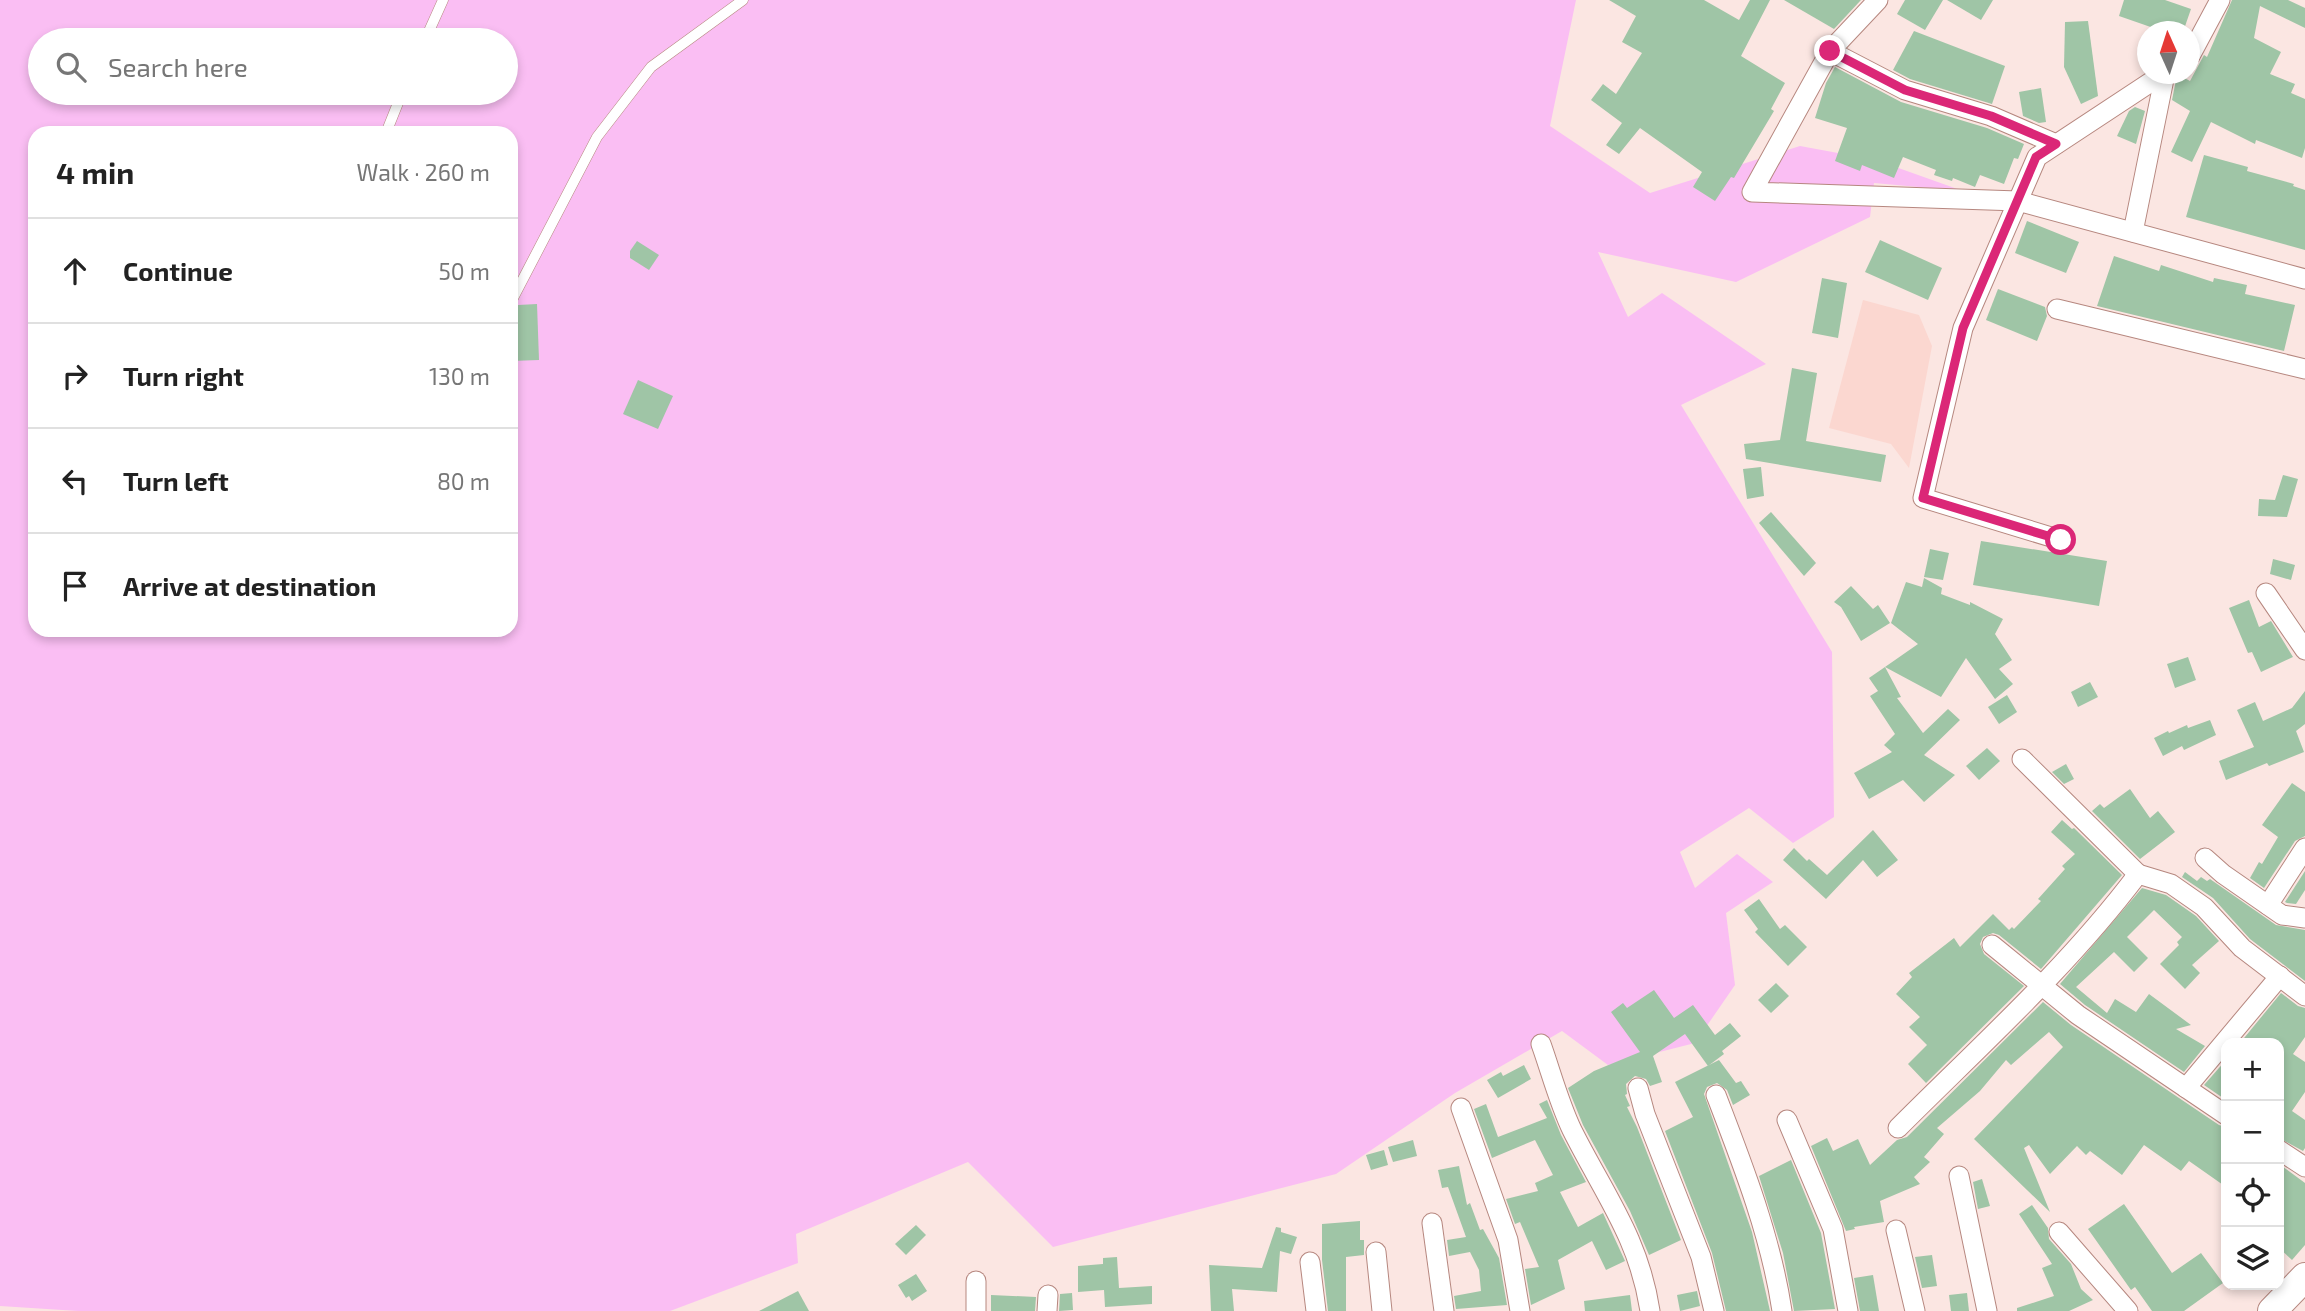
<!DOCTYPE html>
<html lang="en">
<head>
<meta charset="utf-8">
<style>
	:root { --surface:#fff; --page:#f2f2f2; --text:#222; --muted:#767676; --line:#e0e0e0 }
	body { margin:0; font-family:"Exo 2",sans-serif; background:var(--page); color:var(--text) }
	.controls { position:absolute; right:21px; bottom:21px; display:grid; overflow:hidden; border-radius:14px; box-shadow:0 4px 10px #0003 }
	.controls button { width:63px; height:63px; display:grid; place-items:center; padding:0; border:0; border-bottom:2px solid var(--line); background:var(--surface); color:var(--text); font:35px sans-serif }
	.compass { position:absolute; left:2137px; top:21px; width:63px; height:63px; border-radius:50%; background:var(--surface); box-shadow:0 4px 10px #0003; rotate:357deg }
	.stop { position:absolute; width:21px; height:21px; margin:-16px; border:5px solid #db2777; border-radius:50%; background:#fff }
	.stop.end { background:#db2777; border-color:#fff; box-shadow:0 2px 7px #0008 }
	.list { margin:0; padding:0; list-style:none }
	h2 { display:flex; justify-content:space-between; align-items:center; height:91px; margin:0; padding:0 28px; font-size:30px }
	h2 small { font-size:23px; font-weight:400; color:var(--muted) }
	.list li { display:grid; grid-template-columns:46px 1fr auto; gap:21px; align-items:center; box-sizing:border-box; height:105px; padding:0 28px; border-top:2px solid var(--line) }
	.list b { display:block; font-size:26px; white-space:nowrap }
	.list em { font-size:23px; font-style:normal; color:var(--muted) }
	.icon { flex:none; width:38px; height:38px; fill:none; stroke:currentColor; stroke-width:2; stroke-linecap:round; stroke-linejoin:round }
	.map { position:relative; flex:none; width:2305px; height:1311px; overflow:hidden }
	.search { position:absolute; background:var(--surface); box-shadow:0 4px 10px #0003; left:28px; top:28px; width:490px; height:77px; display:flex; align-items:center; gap:18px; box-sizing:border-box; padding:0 24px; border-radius:38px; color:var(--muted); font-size:26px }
	.panel { position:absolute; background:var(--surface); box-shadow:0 4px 10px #0003; left:28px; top:126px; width:490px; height:511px; border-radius:21px }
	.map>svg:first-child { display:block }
</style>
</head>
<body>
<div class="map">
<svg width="2305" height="1311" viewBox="0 0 2305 1311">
	<rect width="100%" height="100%" fill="#fbe6e2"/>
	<path fill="#fbd7d0" d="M1863,300l56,15 13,31 -23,122 -18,-24 -62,-16z"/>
	<path fill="#fabef3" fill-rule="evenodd" d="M0,0h1576l-26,126 100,67 150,-47 76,14 87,31 -89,-8 -4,34 -134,65 -138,-30 30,65 34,-24 104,71 -85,41 151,247 2,165 -41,26 -44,-35 -69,44 15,36 42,-34 36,28 -47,31 9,72 -40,58 -87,22 -46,-34 -107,62 -119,81 -283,73 -85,-85 -172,72 2,29 -128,48h-592l-78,-5zM40,40h466v53h-466zM35,133h476v497h-476z"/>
	<g fill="#9fc5a6">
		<path d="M1609,0h95l35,20 11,-20h20l-29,56 44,27 -14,26 3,2 -40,67 -3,-1 -16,24 -22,-14 9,-15 -62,-44 -21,26 -13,-9 16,-22 -31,-23 12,-16 13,10 26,-41 -20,-11 14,-26z"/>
		<path d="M1784,0h77l-27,29z"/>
		<path d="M1905,0h38l-18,30 -28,-16z"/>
		<path d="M1947,0h46l-12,20z"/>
		<path d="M2124,0h41l26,9 -8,23h-18l-46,-16z"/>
		<path d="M2232,0h56l17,8v20l-45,-22 -6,32 27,14 -11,22 25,10 -4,9 14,6v49l-3,10 -46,-18 -1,4 -44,-22 -19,40 -21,-10 19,-41 -18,-11 4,-20 3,-5 11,6 14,-26 3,2z"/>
		<path d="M2088,21l10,75 -17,8 -17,-37 1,-45z"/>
		<path d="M1914,31l91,35 -13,38 -82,-25 -17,-9z"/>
		<path d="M1835,67l66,35 86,26 37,16 -6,15 -4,-1 -10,26 -24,-9 -5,12 -22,-9 -1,3 -18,-6 2,-5 -33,-13 -9,21 -32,-13 -2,6 -25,-10 12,-33 -32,-10 11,-35z"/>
		<path d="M2041,88l5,34 -7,1 -16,-7 -4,-24z"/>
		<path d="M2135,107l10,4 -9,33 -19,-8 12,-25z"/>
		<path d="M2204,155l44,12 -1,4 47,13 -1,2 12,4v60l-119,-33z"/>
		<path d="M2027,221l52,21 -13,31 -51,-20z"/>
		<path d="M1880,240l62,28 -14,32 -63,-28z"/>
		<path d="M637,241l22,14 -10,15 -19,-12v-7z"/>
		<path d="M2114,256l45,15 2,-6 52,17 1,-4 33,7 -2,9 50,11 -11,46 -187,-45z"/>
		<path d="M1822,278l25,5 -9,55 -26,-5z"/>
		<path d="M1998,289l47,18 2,9 -10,25 -51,-21z"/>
		<path d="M537,304l2,56 -28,1v-52l7,-4z"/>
		<path d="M1792,368l25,5 -11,68 80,14 -5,27 -135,-23 -2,-15 36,-4z"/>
		<path d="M638,380l35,16 -15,33 -35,-15z"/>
		<path d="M1761,467l3,29 -17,3 -4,-30z"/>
		<path d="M2283,475l15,4 -11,38 -29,-1 1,-17 16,1z"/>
		<path d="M1771,512l45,51 -12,13 -45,-53z"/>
		<path d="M1981,541l126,20 -8,45 -126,-21z"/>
		<path d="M1930,549l19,4 -6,27 -19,-3z"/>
		<path d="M2273,559l22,6 -4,15 -21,-6z"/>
		<path d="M1924,578l18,10 -1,6 29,11v-3l33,17 -8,15 17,26 -13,9 14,15 -18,15 -29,-41 -25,39 -56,-30 33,-23 -27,-21 15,-41 16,5z"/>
		<path d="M1851,586l22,23 5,-4 12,18 -29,18 -20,-34 -7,-5z"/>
		<path d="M2249,600l10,27 12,-6 22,36 -32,15 -9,-20 -4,1 -19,-45z"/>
		<path d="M2188,657l8,23 -21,8 -8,-24z"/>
		<path d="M1885,667l16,30 -4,1 26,35 25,-24 12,11 -36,35 31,20 -31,27 -21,-22 -34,19 -15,-26 38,-21 -8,-7 11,-11 -25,-38 8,-5 -9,-13z"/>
		<path d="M2090,682l8,15 -20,10 -7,-15z"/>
		<path d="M2305,691v33l-9,7 8,21 -35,14 -2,-3 -41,17 -7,-19 35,-14 -17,-37 18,-8 8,19 29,-13z"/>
		<path d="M2007,695l10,17 -18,12 -11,-17z"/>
		<path d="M2210,720l6,15 -32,15 -2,-4 -19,10 -9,-18 14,-7 1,2 18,-8 1,3z"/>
		<path d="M1987,748l13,13 -21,19 -13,-14z"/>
		<path d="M2066,764l8,15 -10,5 -12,-12z"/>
		<path d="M2292,783l13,9v44l-10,5 -31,47 -14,-10 9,-16 3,2 16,-27 -16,-12z"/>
		<path d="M2130,789l20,29 8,-7 17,21 -35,27 -48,-48 8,-7 4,4z"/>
		<path d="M2062,820l10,9 2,-1 48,47 -81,94 -42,-34 -6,-2 -10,4 -3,7 4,10 40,32 -98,97 -18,-19 19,-19 -18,-18 11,-10 -24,-23 16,-17 -3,-4 45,-35 6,9 33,-33 16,16 3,-3 2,2 27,-28 -3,-2 27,-30 -3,-3 13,-12 -24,-22z"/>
		<path d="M1873,830l25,30 -21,17 -14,-17 -37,39 -43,-39 11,-12 13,13 2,-2 18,16z"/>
		<path d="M2305,871v19l-9,14 -9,-1 -2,-1z"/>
		<path d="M2185,872l12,9 4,-4 6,4 3,-2 66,46 29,5v51l-55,-42 -37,-41 -31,-21z"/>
		<path d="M2142,888l24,7 30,21 23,25 -27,24 8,8 -15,16 -25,-25 19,-19 -2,-3 5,-5 -28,-27 -27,27 21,21 -14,14 -20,-20 -38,35 31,26 8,-14 21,13 13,-18 42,31 -15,4 29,17 -21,26 -99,-67 -25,-21z"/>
		<path d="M1759,899l21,30 5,-4 22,22 -19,19 -33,-34 3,-3 -14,-19z"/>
		<path d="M1776,983l13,13 -18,17 -13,-13z"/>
		<path d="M1654,990l20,28 19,-13 22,30 15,-12 11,13 -19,15 2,3 -16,12 -23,-32 -32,22 9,26 -12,4 -4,-7 -11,-3 -9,8 1,10 -2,1 5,11 -3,1 10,20 44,113 -32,15 -19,-44 -47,-86 -15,-37 26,-17 46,-19 -29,-40 12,-9 4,5z"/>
		<path d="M2281,993l17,13 7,2v29l-12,17 12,8v30l-13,19 13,9v28l-2,3 -24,-13v-95h-39z"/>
		<path d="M2043,1002l28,23 148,100 7,2v60l-37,-26 -8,10 -37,-26 -22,30 -32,-24 -4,4 -9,-9 -27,28 -21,-29 -5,3 26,64 -76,-73 89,-92 -14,-15 -38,33 -5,-5 -26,31 -43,37 7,6 -20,23 6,5 -16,15 6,7 -40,17 4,21 -30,5 1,2 -9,2 -35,-85 16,-8 6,13 25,-12 12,26 27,-25 10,-3z"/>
		<path d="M1719,1060l17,23 5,-2 9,14 -17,10 -6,-15 -10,-7 -10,4 -3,7 48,138 18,79h-44l-14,-58 -47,-122 28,-14 -18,-35z"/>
		<path d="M2226,1060v40l-22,-15z"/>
		<path d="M1524,1065l7,14 -33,19 -11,-18 14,-8 2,4z"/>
		<path d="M1547,1100l14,35 25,47 -26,10 18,35 25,-14 22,48 -19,9 -14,-29 -34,19 7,29 -34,16 -6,-36 14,-2 -19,-45 -5,2 -9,-25 32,-8 -3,-8 18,-8 -18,-35 -43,18 -18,-49 12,-5 12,33 49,-19 -8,-14z"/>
		<path d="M1413,1140l4,16 -24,6 -5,-15z"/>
		<path d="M1384,1150l4,15 -17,5 -5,-15z"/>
		<path d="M1791,1160l30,73 14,76 -41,2 -11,-58 -24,-77z"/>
		<path d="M2279,1164l26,19v62l-13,15 -13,-12z"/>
		<path d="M1459,1166l8,39 3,-2 10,27 3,-1 16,29 8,47 -51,4 -2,-13 27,-5 -2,-21 -9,-18 -21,4 -2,-16 19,-3 -18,-50 -6,1 -4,-18z"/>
		<path d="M1982,1179l8,27 -12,3 -5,-27z"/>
		<path d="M2124,1204l48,69 29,-20 22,30 -39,28h-32l-17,-24 -4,3 -43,-61z"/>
		<path d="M2032,1205l16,23 1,11 22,25 10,25 12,11 -24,11h-52v-3l37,-12 -12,-28 10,-4 -33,-50z"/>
		<path d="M1360,1221v19h4v15l-18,2v54h-18l-6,-51v-36z"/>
		<path d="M916,1225l10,10 -20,20 -11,-11z"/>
		<path d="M1276,1227l5,1v4l16,5 -6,17 -11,-3 -3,41 -45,-3 2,22h-23l-2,-46 53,3z"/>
		<path d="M1932,1255l5,31 -15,2 -7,-31z"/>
		<path d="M1117,1257l2,31 33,-2v18l-47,3 -1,-17 -26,2v-26l25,-2v-6z"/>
		<path d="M916,1274l11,17 -15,10 -3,-5 -3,2 -8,-13z"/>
		<path d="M1873,1275l6,36h-19l-6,-33z"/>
		<path d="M798,1291l11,20h-50z"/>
		<path d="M1697,1291l3,15 -20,5 -3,-16z"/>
		<path d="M1072,1293l1,17 -14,1 1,-17z"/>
		<path d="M1967,1293l2,18h-18l-2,-16z"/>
		<path d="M991,1295l45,2 -1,14h-44z"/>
		<path d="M1630,1295l2,16h-47l-1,-10z"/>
	</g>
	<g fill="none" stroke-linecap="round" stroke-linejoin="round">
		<g stroke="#b6877f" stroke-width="11">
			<g id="lane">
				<path d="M425,40l18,-40"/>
				<path d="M386,133l16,-40"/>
				<path d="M511,302l86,-165 54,-70 92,-67"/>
			</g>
		</g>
		<g stroke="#b6877f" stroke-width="21">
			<g id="street">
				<path d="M1878,0l-48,51 -78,141 266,9 287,78"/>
				<path d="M1830,51l75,39 86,26 65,28"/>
				<path d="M2190,56l30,-56"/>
				<path d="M2133,232l32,-158"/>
				<path d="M2057,309l248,60"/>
				<path d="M2061,540l-138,-42 40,-170 74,-171 126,-83"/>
				<path d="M2266,593l39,57"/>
				<path d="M2022,759l116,115"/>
				<path d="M2205,858l18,16 59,41 23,3"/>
				<path d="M2268,905l37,-57"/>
				<path d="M1992,945l86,70 148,100"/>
				<path d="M1541,1044c10,28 18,59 31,86 32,64 67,108 78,181"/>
				<path d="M1638,1088l7,26 56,143 13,54"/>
				<path d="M2186,1088l94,-112"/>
				<path d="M1716,1095c27,70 55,142 66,216"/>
				<path d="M1461,1108l47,132 12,71"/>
				<path d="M1787,1120l46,109 15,82"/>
				<path d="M1898,1128c82,-82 170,-161 240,-254l33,10 33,23 38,41 63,48"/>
				<path d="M2279,1150l26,17"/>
				<path d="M1959,1176l28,135"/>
				<path d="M1432,1223l12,88"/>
				<path d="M1896,1230l19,81"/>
				<path d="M2059,1232l69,79"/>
				<path d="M1376,1252l6,59"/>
				<path d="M1310,1262l6,49"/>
				<path d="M976,1311v-30"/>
				<path d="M1047,1311l1,-16"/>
			</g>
		</g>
		<g stroke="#b6877f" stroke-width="30">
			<path id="secondary" d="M2272,1311l33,-34"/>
		</g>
		<use href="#lane" stroke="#fff" stroke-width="10"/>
		<use href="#street" stroke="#fff" stroke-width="19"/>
		<use href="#secondary" stroke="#fff" stroke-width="28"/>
	</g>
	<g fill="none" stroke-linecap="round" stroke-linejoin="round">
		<path stroke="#db2777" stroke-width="9" d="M1830,51l75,39 86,26 65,28 -20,13 -73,171 -40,170 138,42"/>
	</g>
</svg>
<div class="controls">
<button>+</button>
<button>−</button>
<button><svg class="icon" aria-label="locate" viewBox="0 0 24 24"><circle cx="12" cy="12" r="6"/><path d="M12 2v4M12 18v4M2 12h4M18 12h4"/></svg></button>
<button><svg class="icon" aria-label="layers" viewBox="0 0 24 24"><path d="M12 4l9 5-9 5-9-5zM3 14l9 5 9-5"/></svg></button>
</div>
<svg class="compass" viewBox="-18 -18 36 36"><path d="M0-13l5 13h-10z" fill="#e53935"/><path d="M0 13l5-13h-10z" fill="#767676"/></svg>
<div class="stop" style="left:2061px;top:540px"></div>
<div class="stop end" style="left:1830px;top:51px"></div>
<div class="search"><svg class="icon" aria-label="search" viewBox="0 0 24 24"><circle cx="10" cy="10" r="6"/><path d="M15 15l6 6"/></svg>Search here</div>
<section class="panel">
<h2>4 min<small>Walk · 260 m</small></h2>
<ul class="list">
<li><svg class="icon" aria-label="ahead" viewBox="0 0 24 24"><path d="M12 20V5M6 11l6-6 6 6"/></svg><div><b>Continue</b></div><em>50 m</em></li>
<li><svg class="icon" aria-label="right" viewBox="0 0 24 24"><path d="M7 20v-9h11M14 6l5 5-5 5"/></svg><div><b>Turn right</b></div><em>130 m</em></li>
<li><svg class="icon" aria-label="left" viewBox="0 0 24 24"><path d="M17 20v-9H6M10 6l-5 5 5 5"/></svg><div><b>Turn left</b></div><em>80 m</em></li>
<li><svg class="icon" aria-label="arrive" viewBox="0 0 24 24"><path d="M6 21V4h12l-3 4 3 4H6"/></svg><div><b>Arrive at destination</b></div></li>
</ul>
</section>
</div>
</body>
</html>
